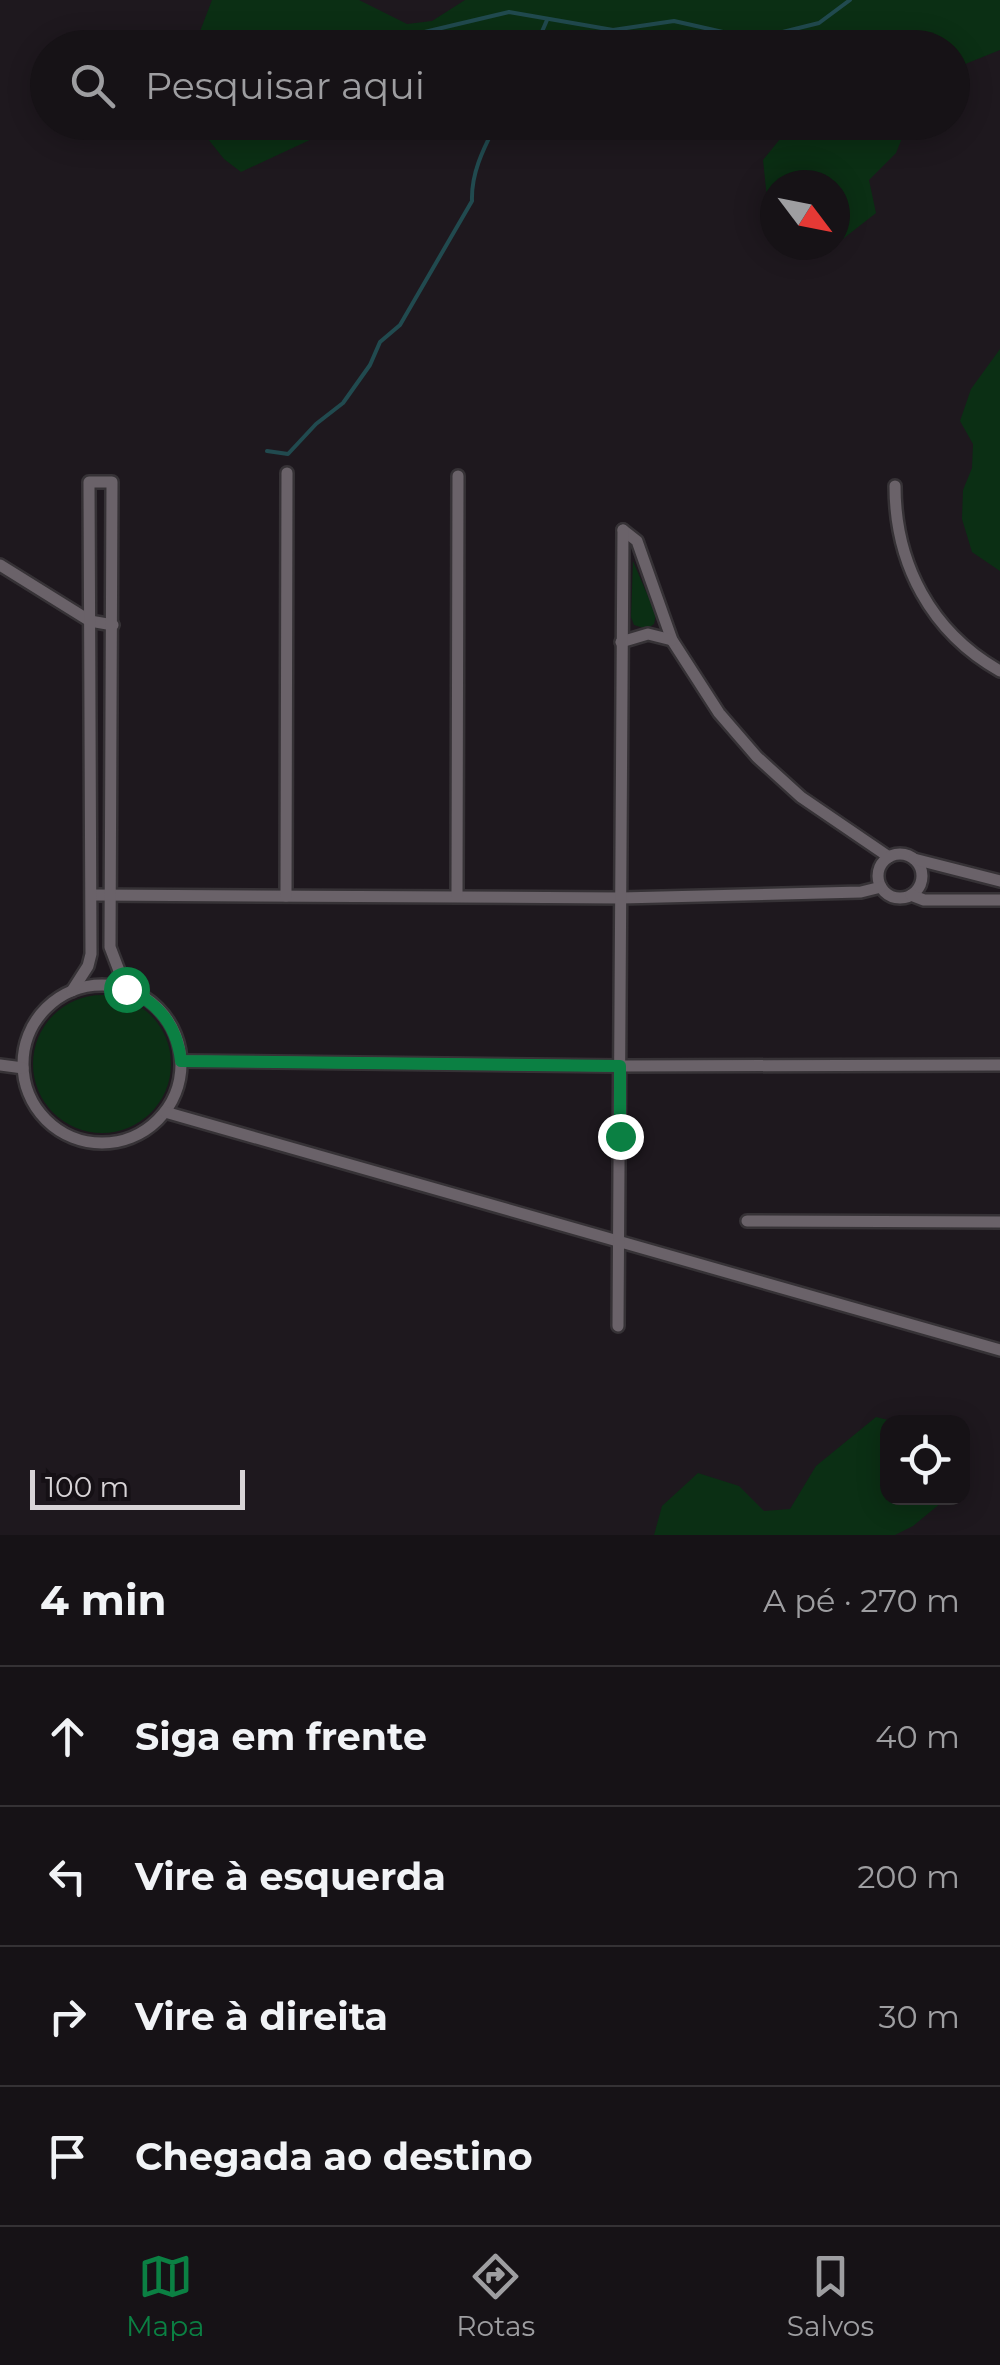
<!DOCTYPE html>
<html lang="pt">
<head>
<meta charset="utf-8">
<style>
	:root { --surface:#161216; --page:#232023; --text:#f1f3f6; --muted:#9e9ea1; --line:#353235; --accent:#0b8043 }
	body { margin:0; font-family:Montserrat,sans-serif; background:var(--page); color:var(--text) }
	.controls { position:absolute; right:30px; bottom:30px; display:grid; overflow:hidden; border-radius:20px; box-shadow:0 5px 25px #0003 }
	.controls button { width:90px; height:90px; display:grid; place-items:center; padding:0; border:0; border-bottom:2px solid var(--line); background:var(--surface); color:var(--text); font:50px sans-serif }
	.compass { position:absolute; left:760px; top:170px; width:90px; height:90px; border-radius:50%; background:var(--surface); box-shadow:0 5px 25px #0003; rotate:122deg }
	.scale { position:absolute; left:30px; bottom:25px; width:215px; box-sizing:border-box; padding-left:10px; border:5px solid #d8d4d7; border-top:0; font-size:28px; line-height:35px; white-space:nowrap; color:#d8d4d7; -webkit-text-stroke:8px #151015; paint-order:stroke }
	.stop { position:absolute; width:30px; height:30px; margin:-22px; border:8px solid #0b8043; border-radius:50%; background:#fff }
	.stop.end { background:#0b8043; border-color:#fff; box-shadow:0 2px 10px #0008 }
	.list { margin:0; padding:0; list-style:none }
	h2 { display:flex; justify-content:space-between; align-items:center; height:130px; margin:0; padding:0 40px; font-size:42px }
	h2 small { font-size:32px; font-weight:400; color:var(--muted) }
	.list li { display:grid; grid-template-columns:65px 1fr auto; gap:30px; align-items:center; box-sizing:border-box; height:140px; padding:0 40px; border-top:2px solid var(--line) }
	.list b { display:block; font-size:38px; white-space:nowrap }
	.list em { font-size:32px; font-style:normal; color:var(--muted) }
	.icon { flex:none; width:55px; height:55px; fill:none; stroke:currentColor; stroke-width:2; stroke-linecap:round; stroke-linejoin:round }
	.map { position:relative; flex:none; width:1000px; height:1535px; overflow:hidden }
	.search { position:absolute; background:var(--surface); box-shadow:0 5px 25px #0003; left:30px; right:30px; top:30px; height:110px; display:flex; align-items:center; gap:25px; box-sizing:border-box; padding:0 35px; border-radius:55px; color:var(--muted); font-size:38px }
	.sheet { height:690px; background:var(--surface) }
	nav { display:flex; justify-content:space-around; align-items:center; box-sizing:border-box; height:140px; border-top:2px solid var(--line); background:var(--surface); font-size:28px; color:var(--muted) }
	nav a { display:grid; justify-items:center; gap:5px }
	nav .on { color:var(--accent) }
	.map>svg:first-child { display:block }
</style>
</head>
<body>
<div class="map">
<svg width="1000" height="1535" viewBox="0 0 1000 1535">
	<rect width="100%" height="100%" fill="#1e181e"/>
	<g fill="#0b2f14">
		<path d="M212,0h147l48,24 25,-3 33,-21h535v50l-47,19 -1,-21h-340c-42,-16 -46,-19 -88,-1l-20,-13 -40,14 -270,-1z"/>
		<path d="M173,123h156l-15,15 -73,34 -17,-13 -24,-30 -25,-1z"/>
		<path d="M793,123h115l-12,30 -27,27 7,33 -46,36 -6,-4h11v-60h-60v20l-8,-7 -4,-38z"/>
		<path d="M1000,349v222l-28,-19 -10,-33 1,-29 9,-22 1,-24 -13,-23 11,-32z"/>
		<path d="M633,561l23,54 -2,9 -7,5 -13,-4 -3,-8z"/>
		<circle cx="102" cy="1064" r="69"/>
		<path d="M876,1417l20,5h-8v76h59l-34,28 -18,9h-241l8,-29 36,-33 41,13 25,25 26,-2 26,-43z"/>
	</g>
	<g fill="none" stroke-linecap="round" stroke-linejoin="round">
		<g stroke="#214a4f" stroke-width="4">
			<path d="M357,48l152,-36 104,18 61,-9 80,18 65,-16 31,-23"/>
			<path d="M535,48l12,-28"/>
			<path d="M267,451l21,3 28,-30 27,-21 27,-38 10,-23 20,-17 72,-124c-1,-29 12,-53 25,-79"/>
		</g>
		<g stroke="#363236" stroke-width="16">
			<g id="minor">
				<path d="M895,486c0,78 36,146 105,185"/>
				<path d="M623,530l14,11 35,99 47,73 38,44 44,40 88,60"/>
				<path d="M0,565l90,56 23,4"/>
				<path d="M621,642l27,-8 24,6"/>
				<circle cx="900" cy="876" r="22"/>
				<path d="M914,859l86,22"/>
				<path d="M92,895l529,3 240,-6 20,-5"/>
				<path d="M457,895l1,-419"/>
				<path d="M911,895l13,5h76"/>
				<path d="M286,896l1,-423"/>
				<circle cx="102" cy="1064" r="79"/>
				<path d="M72,991l16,-25 3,-12 -2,-472h23l-2,465 16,42"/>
				<path d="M181,1061l440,5 379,-1"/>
				<path d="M0,1065l23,3"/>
				<path d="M165,1112l835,238"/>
				<path d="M747,1221l253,1"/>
				<path d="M618,1326l5,-796"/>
			</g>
		</g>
		<use href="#minor" stroke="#6a6269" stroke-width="11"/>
	</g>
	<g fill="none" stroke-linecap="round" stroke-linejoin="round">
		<path stroke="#0b8043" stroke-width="12" d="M126,989c32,13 51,37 55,72l439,5v70"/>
	</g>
</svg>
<div class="controls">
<button><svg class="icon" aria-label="locate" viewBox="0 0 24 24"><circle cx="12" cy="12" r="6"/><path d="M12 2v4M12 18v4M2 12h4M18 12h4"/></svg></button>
</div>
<svg class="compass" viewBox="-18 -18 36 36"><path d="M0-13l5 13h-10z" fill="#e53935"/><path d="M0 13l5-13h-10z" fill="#9e9ea1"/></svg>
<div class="scale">100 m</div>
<div class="stop" style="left:126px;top:989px"></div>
<div class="stop end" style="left:620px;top:1136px"></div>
<div class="search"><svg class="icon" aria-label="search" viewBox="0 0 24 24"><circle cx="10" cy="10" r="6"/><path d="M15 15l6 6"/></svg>Pesquisar aqui</div>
</div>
<section class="sheet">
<h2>4 min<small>A pé · 270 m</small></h2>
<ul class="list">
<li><svg class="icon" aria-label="ahead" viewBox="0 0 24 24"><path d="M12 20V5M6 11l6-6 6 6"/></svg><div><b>Siga em frente</b></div><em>40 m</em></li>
<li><svg class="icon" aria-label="left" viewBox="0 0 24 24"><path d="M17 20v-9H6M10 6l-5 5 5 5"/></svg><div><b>Vire à esquerda</b></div><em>200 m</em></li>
<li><svg class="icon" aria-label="right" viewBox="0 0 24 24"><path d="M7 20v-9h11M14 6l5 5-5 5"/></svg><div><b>Vire à direita</b></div><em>30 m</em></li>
<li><svg class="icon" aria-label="arrive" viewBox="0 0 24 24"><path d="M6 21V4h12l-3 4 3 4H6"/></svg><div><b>Chegada ao destino</b></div></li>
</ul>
</section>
<nav>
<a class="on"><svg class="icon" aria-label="map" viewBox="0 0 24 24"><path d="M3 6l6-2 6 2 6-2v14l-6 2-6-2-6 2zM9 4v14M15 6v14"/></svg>Mapa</a>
<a><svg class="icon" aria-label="directions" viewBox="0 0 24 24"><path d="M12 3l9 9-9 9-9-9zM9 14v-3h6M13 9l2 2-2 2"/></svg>Rotas</a>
<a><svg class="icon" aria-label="saved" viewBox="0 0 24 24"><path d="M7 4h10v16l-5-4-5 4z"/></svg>Salvos</a>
</nav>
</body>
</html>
